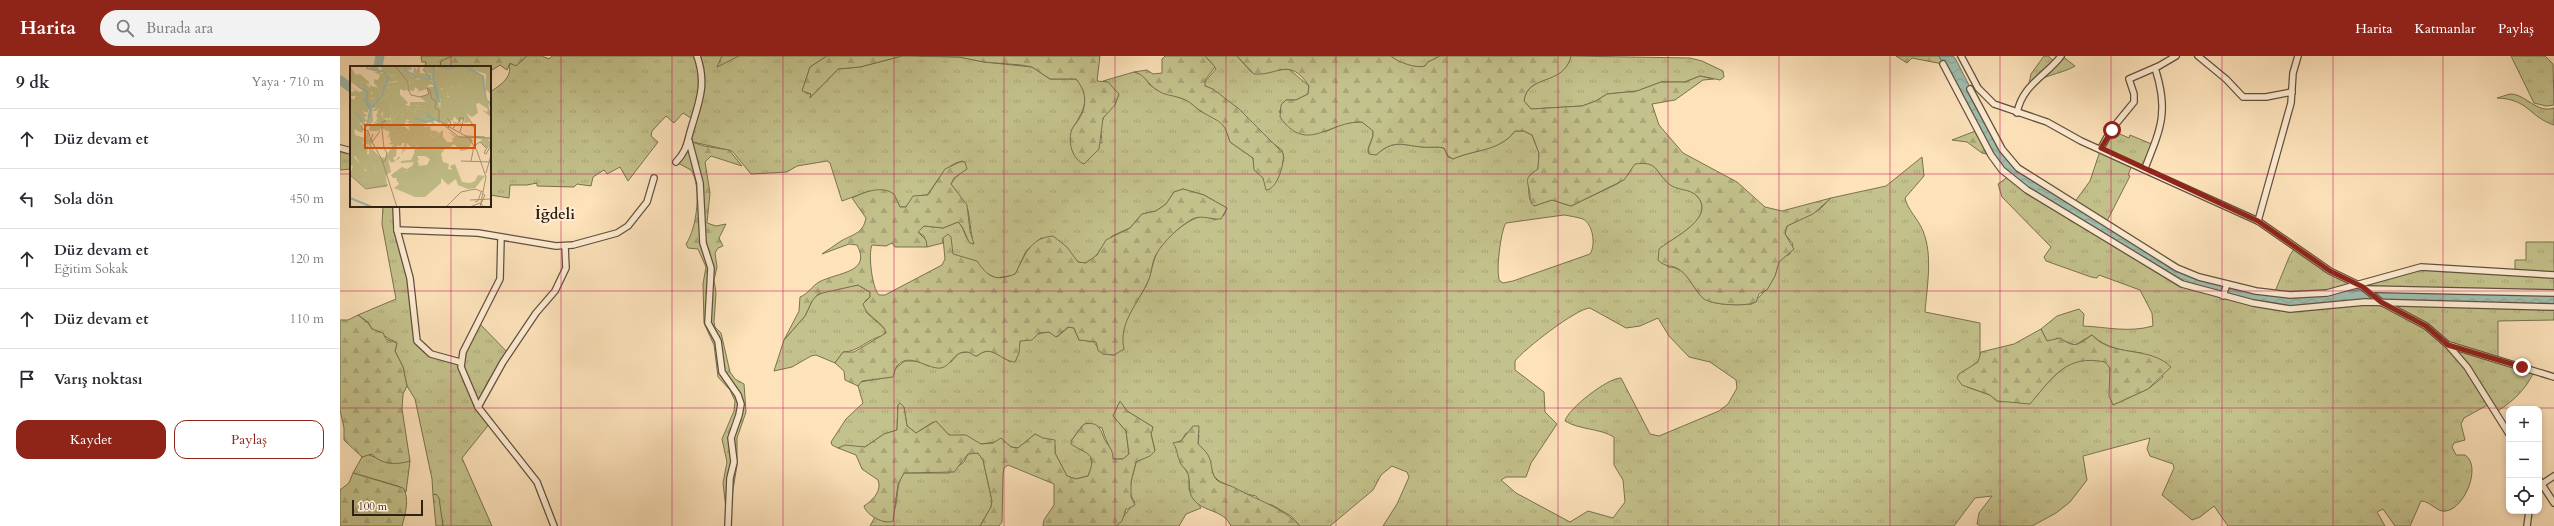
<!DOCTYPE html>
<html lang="tr">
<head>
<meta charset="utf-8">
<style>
	:root { --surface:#fff; --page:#f2f2f3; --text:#2b2b33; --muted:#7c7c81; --line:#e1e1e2; --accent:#8f2418 }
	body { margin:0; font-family:Cardo,serif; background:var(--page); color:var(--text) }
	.controls { position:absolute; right:12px; bottom:12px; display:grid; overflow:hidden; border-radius:8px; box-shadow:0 2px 6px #0003 }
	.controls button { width:36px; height:36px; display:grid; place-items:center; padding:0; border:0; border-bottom:1px solid var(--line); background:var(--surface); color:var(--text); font:20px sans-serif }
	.scale { position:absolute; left:12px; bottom:10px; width:71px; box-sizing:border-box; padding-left:4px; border:2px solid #2e2114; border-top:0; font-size:11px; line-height:14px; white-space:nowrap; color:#2e2114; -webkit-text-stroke:3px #feecd2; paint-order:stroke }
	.stop { position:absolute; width:12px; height:12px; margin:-9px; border:3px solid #8f2418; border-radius:50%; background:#fff }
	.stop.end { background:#8f2418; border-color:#fff; box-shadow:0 1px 4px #0008 }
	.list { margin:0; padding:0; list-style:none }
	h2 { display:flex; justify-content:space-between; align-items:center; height:52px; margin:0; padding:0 16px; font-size:17px }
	h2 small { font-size:13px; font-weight:400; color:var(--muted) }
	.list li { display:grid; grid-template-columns:26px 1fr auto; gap:12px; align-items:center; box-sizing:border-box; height:60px; padding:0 16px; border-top:1px solid var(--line) }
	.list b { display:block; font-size:15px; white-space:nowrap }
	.list p { margin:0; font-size:13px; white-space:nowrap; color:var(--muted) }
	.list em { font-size:13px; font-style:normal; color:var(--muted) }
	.actions { display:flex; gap:8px; padding:12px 16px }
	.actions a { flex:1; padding:9px 0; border:1px solid var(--accent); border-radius:12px; text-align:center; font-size:14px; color:var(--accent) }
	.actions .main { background:var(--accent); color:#fff }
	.icon { flex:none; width:22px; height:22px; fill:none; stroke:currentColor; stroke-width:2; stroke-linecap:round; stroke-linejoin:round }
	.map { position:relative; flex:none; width:2214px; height:470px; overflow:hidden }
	header { display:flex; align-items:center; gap:24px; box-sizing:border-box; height:56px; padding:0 20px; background:var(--accent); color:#fff }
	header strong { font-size:19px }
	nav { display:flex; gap:22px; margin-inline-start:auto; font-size:14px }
	.search { width:280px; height:36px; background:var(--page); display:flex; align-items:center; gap:10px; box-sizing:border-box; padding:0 14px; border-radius:22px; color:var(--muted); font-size:15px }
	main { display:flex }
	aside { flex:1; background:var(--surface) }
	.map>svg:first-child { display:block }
</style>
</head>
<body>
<header>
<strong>Harita</strong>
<div class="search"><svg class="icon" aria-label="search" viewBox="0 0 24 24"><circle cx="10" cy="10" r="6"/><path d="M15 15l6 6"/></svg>Burada ara</div>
<nav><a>Harita</a><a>Katmanlar</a><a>Paylaş</a></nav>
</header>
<main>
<aside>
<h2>9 dk<small>Yaya · 710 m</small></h2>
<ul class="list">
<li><svg class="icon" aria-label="ahead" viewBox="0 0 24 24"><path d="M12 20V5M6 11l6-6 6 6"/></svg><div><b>Düz devam et</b></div><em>30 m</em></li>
<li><svg class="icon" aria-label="left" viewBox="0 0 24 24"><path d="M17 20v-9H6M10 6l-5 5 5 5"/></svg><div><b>Sola dön</b></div><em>450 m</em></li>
<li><svg class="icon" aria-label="ahead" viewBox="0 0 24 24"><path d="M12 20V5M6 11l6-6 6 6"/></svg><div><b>Düz devam et</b><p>Eğitim Sokak</p></div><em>120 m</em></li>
<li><svg class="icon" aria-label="ahead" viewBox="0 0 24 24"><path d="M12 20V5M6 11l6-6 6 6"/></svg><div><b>Düz devam et</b></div><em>110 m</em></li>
<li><svg class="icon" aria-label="arrive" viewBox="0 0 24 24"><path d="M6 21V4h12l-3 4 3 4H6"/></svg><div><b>Varış noktası</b></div></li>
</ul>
<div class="actions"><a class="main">Kaydet</a><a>Paylaş</a></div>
</aside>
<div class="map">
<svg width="2214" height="470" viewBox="0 0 2214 470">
	<defs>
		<pattern id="grass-tufts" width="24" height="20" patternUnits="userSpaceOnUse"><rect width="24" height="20" fill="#c4c28c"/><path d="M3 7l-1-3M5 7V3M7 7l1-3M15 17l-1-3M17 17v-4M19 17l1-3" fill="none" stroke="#a9a678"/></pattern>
		<pattern id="forest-firs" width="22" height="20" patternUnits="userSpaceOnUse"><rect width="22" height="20" fill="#c4c28c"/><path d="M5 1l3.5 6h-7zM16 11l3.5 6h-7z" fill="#a9a678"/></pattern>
		<pattern id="water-waves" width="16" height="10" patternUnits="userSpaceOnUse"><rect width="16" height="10" fill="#9fbeaf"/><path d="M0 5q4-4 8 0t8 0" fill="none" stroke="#89a396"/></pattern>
	</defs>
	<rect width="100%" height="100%" fill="#fde2ba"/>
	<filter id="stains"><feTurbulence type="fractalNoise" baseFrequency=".005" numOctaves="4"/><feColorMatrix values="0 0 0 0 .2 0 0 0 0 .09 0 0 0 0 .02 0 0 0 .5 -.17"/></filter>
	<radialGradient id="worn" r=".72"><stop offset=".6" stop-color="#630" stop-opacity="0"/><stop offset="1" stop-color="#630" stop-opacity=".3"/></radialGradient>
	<g fill="url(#grass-tufts)" stroke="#797250" fill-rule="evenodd">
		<path d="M81,0h31l-11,6 -1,5h-15l1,-5h-4z"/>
		<path d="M187,0h15l7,3 3,-3h275l-17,11 -7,22 3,4 5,1 -1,4 28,-29 22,-2 42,-11 57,1 25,5 48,5 18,12h26c17,19 6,34 -5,52l31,12c0,-6 -2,-12 -1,-17 1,-13 15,-19 18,-32l-12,-12 -4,-1 31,-9 9,3 6,9 8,6 32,11 11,10 21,10 5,8 4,13 23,16 1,8 9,12 3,8 10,-4 8,-24 -2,-8 -15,-11 -28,-30 -36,-25 13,-15 -11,-13h32l14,16 38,-3 20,17 -1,8 -12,6h-10l-7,12 46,20 20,-9 17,-1 11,8v6l-5,13 8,6c18,-16 25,-10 47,-8 7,1 14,-1 21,1l4,9 5,2c22,-10 47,-8 62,-28h9l8,4 7,18 -1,16 -8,6c-2,10 -3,24 4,31l18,-6 19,6 48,-23 8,-7 8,-13c23,-2 19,8 34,20 8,7 21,5 28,13 20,22 -25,42 -38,53l9,18c21,0 23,22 36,31 10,8 35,7 48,6 7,-6 20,-20 23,-29 5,-12 -2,-13 15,-21l3,-10 -8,-10 2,-8 32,-16 12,-12 55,-12 36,-29 2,19 -19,22c2,11 14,22 18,33 10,24 4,56 2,81l55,11v37l-15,11 2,16 23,8 7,6 38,-3c16,-21 43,-51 72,-35l3,6 3,36 35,-16 15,-12 -21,-24c-18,-2 -37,-5 -50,-18l-17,10 -18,-7 -6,4 -4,-1 -6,-12 16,-13 22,-7 5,5 -1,12c24,1 45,7 70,0l-1,-13 -12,-23 -41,-15 -2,3 -6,-1 -45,-16 -2,-4 7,-10 -49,-50 -4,-13 11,-8 162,103 178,24 205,4v13l-56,1v39l37,10c-9,19 -21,31 -39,42l-5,-9 -27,15 -3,6 4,16 -11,3 -2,4 4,8h9c17,11 0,53 -19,56 -9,2 -15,-10 -25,-10l-11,25h-15l-12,-17 -6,3 8,14h-157l-14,-20 -14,11 -8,3 -30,-25 12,-27 -1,-4 -23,-8 -3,-7 3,-11 -67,18 4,24 -17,22 -14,11 -24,13h-51l-4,-2 2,-11 13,-17 -17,2 -21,28h-571l14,-22 12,-27 -2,-5 -15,-6 -11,9 -8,15 -43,36h-30l-9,-10 -19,-11 -10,-2 -6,-7 -10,-2 -27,-13 -5,-5 -9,-25 -7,-7 1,-9 -13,-2 -5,8 -7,2 5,12 1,7 9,13v15l12,18 -15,6 -7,12h-63l19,-24c-10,-10 -1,-28 1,-40l19,-12 -4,-16 2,-7 -26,-16 -7,-9 -7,14 13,15 3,23 -6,5h-10c-2,-12 -8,-19 -11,-31l-15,-5 -5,3 -11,15 8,8 11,5 2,12 -4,10 -12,3 -9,-3 -12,-23v-8l-20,-11 -17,14 -7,-1 -8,-6 -22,3 -19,-9 -9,2c-8,-3 -11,-13 -20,-15l-17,11 -9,-7 -3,-19 -6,-2 -1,25 -13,4 -19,13 -27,1 -6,-3 -1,-3 15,-23 17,-16 -5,-17 2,-4 30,-5 7,-10 8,-6h13l10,5 23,-4 8,-9 10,-1 8,4c12,-10 22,-2 33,6l8,-7 2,-14c10,-3 17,-8 29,-9l8,5 12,-10 5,1 5,12 14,1 10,13 11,1c11,-14 6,-19 12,-34 5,-12 15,-25 21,-37 4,-9 5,-20 9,-29 5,-14 33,-38 48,-39 3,0 8,3 11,4l9,-5 3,-7 -23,-13 -21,-6 -9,3 -8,12 -10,7 -14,3 -12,14 -18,8 -18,22 -8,5 -8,-1 -18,-21 -19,-3 -15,13 -11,24 -19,3 -14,-7c-4,-14 -19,-11 -30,-17v-5l-9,-11v5l-16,4 -3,-11 -6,-4 6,-6 19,2 15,-6c7,6 6,18 15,22l-5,-34 -17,-26 4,-6 11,-9 -4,-8c-18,4 -24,20 -35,34 -11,0 -15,3 -21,12h-6l-5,-10 -26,-6 -27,10 -12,-38 -3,-2 -30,5 -10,6 -36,2 -19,-23 -43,-10 5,-21 -11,-7 -9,10 -8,-7 -14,15 -1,5 7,6 -30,39 -8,-14 -13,7 -3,-4 -11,7 -2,9 -14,-2 -3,3 -37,-1v-3l-10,2h-17l-1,13 -19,-3v-103c9,-6 23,-14 19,-28h9zM1224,159c6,1 13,2 19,4 10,5 13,26 7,35l-77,27 -10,2 -3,-2c-5,-6 1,-52 6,-58zM1250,252l36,20 14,-2 18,-8 11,18 20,21 21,5 26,18 1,8 -9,16 -9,7 -60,25 -9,-2 -29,-56c-14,0 -53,31 -56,43 15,9 34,7 49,16v28l9,15 2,22 -12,16 -25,-7 -18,11 -54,-29 -15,-13 5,-3h20l5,-14 26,-39 -12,-12 -1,-20 -29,-22v-9c8,-11 62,-53 75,-53z"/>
		<path d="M1051,0h49l-12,6 -3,4c-9,4 -27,-3 -34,-10z"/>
		<path d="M1231,0l119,2 12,3 21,10 1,6 -4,3 -20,-4 -15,6h-24l-24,9 -30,3 -11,7 -14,5 -51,3 -7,-8c3,-27 40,-16 47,-45z"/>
		<path d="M1704,0h4l7,6 7,-6 13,10c-15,9 -36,9 -47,22l3,-14z"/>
		<path d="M2171,0h34l8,8 1,41 -8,1 -12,-3z"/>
		<path d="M2170,38c16,0 27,20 44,14v17c-25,-8 -25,-26 -57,-27z"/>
		<path d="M1771,74l18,8 1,-3 24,10 -9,23 -12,-5 -5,12 2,1 -24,47 -32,-20 16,-22 11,-33z"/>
		<path d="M0,92l11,3v18l-11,1z"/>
		<path d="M43,150h13l20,130 8,14 36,12 19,-39 30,31 -31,53 12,16 -28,35 30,68h-49l-5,-28 -2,-4 -3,1 -1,-16 -17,-80 -8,-13 -4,-19 -8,-16 2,-8c-9,-4 -15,-10 -25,-14l-4,-7 -10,-7 38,-16 -14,-75z"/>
		<path d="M2186,186h28v51l-280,1 16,-39 6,-9 21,17 39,21 57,-16 102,3v-11h11z"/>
		<path d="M518,229l12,7v5l-5,4 1,11 20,18 -3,6c-15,2 -24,16 -40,16l-8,11 -19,-8 -5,1 -19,11 -18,4 10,-31 21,-24 9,-19 12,-6z"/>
		<path d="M633,397h5l5,7 9,41 -1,6 -11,19h-110l5,-9 11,5c17,-16 6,-32 18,-49h45l15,-11 4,-8z"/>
		<path d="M27,398l22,9 21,-2 -4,31 -8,-6 -45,-13 9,-16z"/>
	</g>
	<g fill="url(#forest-firs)" stroke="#797250">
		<path d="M112,0h75l-11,10 -6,-3 -3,7 -7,-5 -8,5 -2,-3h-50l1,-6z"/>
		<path d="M382,0h17l-22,11z"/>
		<path d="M487,0h75l-42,11 -22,2 -28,29 1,-4 -9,-3 8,-24z"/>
		<path d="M579,0h181l-3,25 11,1 11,12 -4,11 -12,13 -4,31 -15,15c-11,-4 -16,-20 -13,-32 1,-5 6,-9 8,-13 9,-14 7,-28 -3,-40h-26l-18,-12 -11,-2 -37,-3 -25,-5z"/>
		<path d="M825,0h40l10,11 -10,13v6l8,3 26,20 44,44c2,10 -6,37 -17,37l-3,-12 -9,-8 -1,-12 -23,-16c-7,-24 -10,-18 -29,-31 -7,-4 -11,-10 -18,-12 -9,-4 -18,-3 -26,-9 -9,-5 -12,-16 -23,-18l13,-2 6,4 9,-1v-14z"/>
		<path d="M897,0h154c6,6 26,13 34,10l3,-4 12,-6h131c-7,31 -44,17 -47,45l7,8 51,-3 14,-5 11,-7 30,-3 24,-9h24l15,-6 14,3 -11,1 -28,20 -23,4 7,21 24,28 54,29 28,25 17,4 49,-13 -18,16 -26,12 -2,8 9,15 -15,13 -4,14 -8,14 -8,4 -3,8c-10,5 -43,3 -52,-3 -8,-6 -14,-22 -24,-29 -8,-6 -15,-2 -22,-10l1,-11c13,-11 58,-31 38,-53 -8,-8 -20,-5 -28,-12 -15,-13 -10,-23 -34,-20l-11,16 -53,26 -19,-6 -18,6c-4,-4 -4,-7 -4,-12 -3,-16 -6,-15 8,-25l1,-16 -7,-18 -8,-4h-9c-16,21 -40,18 -62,28l-5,-3 -4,-8c-7,-2 -14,0 -22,-1 -21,-2 -28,-8 -46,8l-7,-1 -1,-4 5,-14v-5l-11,-9c-34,-1 -55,33 -82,-5l1,-12 5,-5h10l12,-6 1,-8c-20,-30 -31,-10 -55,-12z"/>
		<path d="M1556,0h43l4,8 -31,-6 -5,5z"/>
		<path d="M1638,74l13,25 -9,-2 -15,-11 -15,-2z"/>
		<path d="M349,85l15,5 25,4 13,16 -31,-10 -6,6 5,31 -3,30 9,3 10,-2 -7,14 4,8 -5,2 -3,5 2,14 -3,13 2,13 -2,29 1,5 6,6 9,39 5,7 9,5 2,28 -9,26v27l-8,50 -3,-6 -3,-26 4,-21 -5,-23 12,-28 1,-10 -5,-11 -12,-13 -4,-32 -10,-22 -1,-39 3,-17 -8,-18 -10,-1 -2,-4c11,-16 16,-57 5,-74l-15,-8z"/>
		<path d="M622,105l3,1 2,7 -13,9 -3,6 16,21 3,26 4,13 -4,-1c-5,-7 -5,-15 -12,-21l-15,6 -19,-2 -6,6 8,8 1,7h-32l-3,-4 -6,3 -14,-1c-4,9 0,43 7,50h6l57,-30 3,-6 -2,-21 5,-4 3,3 2,17 24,7c11,16 18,21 38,13 10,-18 14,-36 38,-38l14,11 11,15 8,1 11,-8 9,-15 24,-12 12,-14 14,-3 10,-7 8,-12 9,-3 21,6 23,13 -6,11c-11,1 -21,-6 -32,2 -11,7 -25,20 -32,32 -5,7 -5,18 -8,26 -10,24 -31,43 -25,70l-10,6 -11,-1 -5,-4 -2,-8 -17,-2 -5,-12 -6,-1 -12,10 -7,-5 -10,1 -7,7 -12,1 -1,12 -4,9c-15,-1 -23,-19 -38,-6 -5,0 -6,-5 -13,-4 -11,1 -13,14 -23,16 -13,2 -32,-17 -44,-2 -3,3 -2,8 -4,11l-31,4 -4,5 -13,-6 -1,-9 -9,-8 8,-11h11l32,-19c-2,-11 -20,-16 -23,-29l7,-7v-5l-12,-7 -40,9 -6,7 -7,15 -21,24 15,-29 1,-14c8,-3 12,-11 19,-15 19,-10 53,-9 38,-37l-8,-1 -27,10c6,-4 13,-9 19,-13 12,-7 22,-7 25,-23l-14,-20c13,-6 29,-13 42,-4l6,13h6l7,-11 15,-1 17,-26z"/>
		<path d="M18,259l10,8 4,6 11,4 3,6 11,4 -2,8 8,16 4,19 -4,8 -1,15 8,52c-13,4 -29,4 -38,-7l-10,3 -18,-17v-12l-4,-18v-90h8z"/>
		<path d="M1701,273l6,12 13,-3c16,11 17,7 32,-3 20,23 57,10 79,32l-23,22 -35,16 -4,-9 1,-28 -5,-6c-39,-8 -52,15 -75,42l-33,-3 -7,-6 -28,-10 -5,-7 2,-4 19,-12 3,-10 33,-8z"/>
		<path d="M780,345l7,10 26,16 -2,7 4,17 -5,5 -14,6 -5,20v15l4,8 -9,5 -4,11 -6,5h-73l1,-6 10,-15v-21l-46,-19 -4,3 -1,7 -1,47 -3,4h-19l11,-19 1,-6 -9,-41 -5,-7 -10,1 -14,18 -50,1 -6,11 -5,37c-9,4 -27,-6 -29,-15 9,-6 18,-15 14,-26l-16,-11 -6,-14 -18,-7 7,-3 20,2 19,-13 13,-4 1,-25 2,-2 4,4 3,19 9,7 20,-12 13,14h17l15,9 12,-1 8,-5 10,9 7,1 17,-14 8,4 12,2v13l12,23 9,3 12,-3c10,-24 -1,-21 -17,-32v-3l13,-17c17,-3 16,7 22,18 4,6 7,8 7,17h10l6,-5 -3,-23 -13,-15z"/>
		<path d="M853,370h6l-1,18c4,4 8,7 10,11 5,8 2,20 10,26 5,3 12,4 17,7 22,12 47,19 65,38h-69c-8,-17 -26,-13 -37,-26 -7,-8 -3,-17 -6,-26 -1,-5 -5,-6 -7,-10 -4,-7 -3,-14 -8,-21l8,-2z"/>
		<path d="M13,417l50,15c7,10 2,27 -1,38h-62v-36l9,-7z"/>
		<path d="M96,438l3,4 4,28h-7l-3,-31z"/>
	</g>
	<path fill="url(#water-waves)" stroke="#727f71" d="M1599,0h14l2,2 47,91 10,14 165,105 79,23 51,4 59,-6 188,4v14l-167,-5 -97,7 -108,-25 -155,-94 -25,-20z"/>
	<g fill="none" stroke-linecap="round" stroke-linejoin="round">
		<g stroke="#9fbeaf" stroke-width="9">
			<path d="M38,11l2,-11"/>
			<path d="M0,24l11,8"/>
		</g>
		<g stroke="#62513e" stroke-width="8">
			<g id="minor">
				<path d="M1621,0l17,32 16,16 53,18 34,19 177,80 72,50 33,16 18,15 45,24 22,19 19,22 42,67"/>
				<path d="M1858,0l28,23 17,18h23l26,-5"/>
				<path d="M1603,8l48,91 11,15 25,20 155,94 71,19 37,6 75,-7 189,5"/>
				<path d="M1630,33l32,60 16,19 159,100 22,9 57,14 34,4 37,-2 94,-26 133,8"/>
				<path d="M1677,57c5,-28 29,-37 44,-57"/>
				<path d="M349,85l11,42 3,60 8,25 -3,55 10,18 4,31 16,23 3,9 -2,11 -8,23 3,24 -4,16 -2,48"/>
				<path d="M0,92l11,3"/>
				<path d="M1761,92l10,-18 23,-28v-8l-5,-15 30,-13 17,-10"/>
				<path d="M336,106c11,-11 11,-20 15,-33 8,-27 16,-45 6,-73"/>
				<path d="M1805,112c16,-40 24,-57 10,-100"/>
				<path d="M56,150l1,24 13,48 7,63 14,13 29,8"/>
				<path d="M1918,165l33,-118 2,-30 5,-17"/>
				<path d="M57,174l81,3 78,13 17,-1 44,-12 11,-7 19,-24 7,-24"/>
				<path d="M161,182l-1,41 -37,73 -2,15 17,40 59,75 17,44"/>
				<path d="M2026,233l188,4"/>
				<path d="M1883,240l4,-12"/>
				<path d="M2109,289l105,32"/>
				<path d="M138,351l25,-45 33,-49 19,-22 11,-23 -1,-22"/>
				<path d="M2199,424l15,23"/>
				<path d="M2199,430l15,-10"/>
				<path d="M2187,470l2,-15"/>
			</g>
		</g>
		<use href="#minor" stroke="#feecd2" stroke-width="5.5"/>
	</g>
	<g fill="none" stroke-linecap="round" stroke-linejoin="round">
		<path stroke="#8f2418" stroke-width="5" d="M1772,74l-11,18 157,73 72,50 33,16 18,15 45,24 22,19 74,22"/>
	</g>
	<path fill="none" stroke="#c2185b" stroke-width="1" stroke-opacity="0.55" d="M111,0v11M221,0v470M332,0v470M443,0v470M554,0v470M664,0v470M775,0v470M886,0v470M996,0v470M1107,0v470M1218,0v470M1328,0v470M1439,0v470M1550,0v470M1660,0v470M1771,0v470M1882,0v470M1993,0v470M2103,0v470M0,118h11M150,118h2064M111,150v320M0,235h2214M0,352h2214"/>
	<g text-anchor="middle" stroke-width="4" stroke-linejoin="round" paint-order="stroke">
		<g font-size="15" font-weight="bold" fill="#2e2114" stroke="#feecd2">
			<text x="215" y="163">İğdeli</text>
		</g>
	</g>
	<g transform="translate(10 10)">
		<rect width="141" height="141" fill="#fde2ba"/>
		<path d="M0,0l6,9 4,-1 9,8v3l-5,-4 -3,1 10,11 -2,-8 2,1v13l8,-1 3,-6 -8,-9v-4l4,1 2,-5 -6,-3 5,-1h-6l-4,-5 9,1 3,7 4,-2 -3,-2 -1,-4h3l4,3 -3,1 2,5 9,1 -7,1 -3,6 12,-1v4l-14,2 -1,3 6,6 -8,1 -2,3v-2l-1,6 -4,2 3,1h-5l1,13 -4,5 1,-15 2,-3 6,-5 -10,7v3l-6,-2 6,5 -4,1 3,4 -4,2 1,-2 -4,2 -10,-10v-16l4,3 2,-4h-6v-4l6,-1 -6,-5 9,6 5,-1 -3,-5 -3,1 -7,-5zM66,0v5l2,-5h2v7l13,2 2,6 -2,-5 -3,2 4,8 -4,-2 -3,3h7l6,21 1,-7 -4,-9 7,-4 4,2 -1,7h2l-1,-3 4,-8 9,1 -3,-12h5l4,3 6,-5 1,3 6,-1 3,5 8,37 -9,-7 5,2 1,-3 -9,-6 -3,1 2,9 -6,4 -6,-4 10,15 -4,-1 -2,-5 -6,1 1,-5 -5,3 2,5 -8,-10 -1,5 4,2 -2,2 -3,-5 -6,5 -10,-6 -4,1 3,4 -4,-1 1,-2 -14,4 -10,-2 -2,-2h4l-10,-6h7l6,-4 2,2 1,-5 12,3 -12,-6 -5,5 -4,-2 -8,3 -11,15 11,-1 3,4 2,-3 6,5 -2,-7 5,2 -1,3h12v3l6,-2 2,2 -2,3 4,2 9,-7v7l4,5h5l1,-3 -4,-1h6l-7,-7 8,5 35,2 -3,3h3v8l-3,-3 -2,2 -6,-6 2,-3 -10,-1 1,3 -6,9 -6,1 -7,-7 -6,5 -2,-2 -5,7 2,8 6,2 -1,5 4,1 -2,-4 5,-2 7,18 8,1 5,-2 3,-6 7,1 -10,12 -7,1 -10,-4 -2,-6 -8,6 -7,-7v5l-16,14h-10l-21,-9 5,-4 -3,-5 9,-7 12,-6 10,-1 3,-6 -5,-3h-10l-1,-5 4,-6 -5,4 -6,-6 -2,9v-3l-4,6 4,-12h-3l-1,3 -12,-2 4,-4h10l5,-8 -11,4 -4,-2 3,-4 -6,2 -9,-4 -2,3h-10l1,-5 6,-2 -3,-2h5l-3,-2 3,-1 -2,-3 3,-8 5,2 -3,4 2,5 8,1 -1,-6 4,1 -4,-6 3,-9 2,12 10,-13 3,4 -3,2 5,1v-4h16l-6,-5 8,-3 -1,-5 -10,3 2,-2 -4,-3 -1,4 -8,-1 5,-10 19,-2 -14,-1 -2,-4zM10,57l2,2v3l6,3 1,8 4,1 -2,5 2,5 7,7 5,1 8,-13h4l-1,11 -3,2 2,3 4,-5 1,2 -8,5 -4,-4 3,13 -5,3 1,12 -21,2 -16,-14 3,-9 -3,-1 1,-12 5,1 -2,3 5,6 8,2v-4l2,3 -2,6 -7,-2 4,12 2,1v-6h9l-1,-11 -4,-1 -1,-6 3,-6 -6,-13 1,-7 -6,-2z" fill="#c4c28c"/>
		<path d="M33,0h28l1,4h-7l12,9 -8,3 -4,9 -5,-2v6l5,4 -9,14 -3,-2v-11l-3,9 4,6 -3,-1 -2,7 -1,-3 -6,1 1,-8 -4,-3 -3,3h-5l5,-3 -2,-1 7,-9 8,-1 -6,-6 2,-3 13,-2 -1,-5 -11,2 3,-6 7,-2h-8zM74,0h11l2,5 -1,-5h24l20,9 -6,2 -2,-4 -1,3 -6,2 -2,-3h-5l3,12 -10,-1 1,6 -5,5 1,-6 -2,-2 -4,-1 -5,5 -4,-18 -10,-4zM111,0h30v29l-4,-5 -2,3 1,-19zM13,13l8,11v-4l9,2 2,4 -4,7 -8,-1 2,-5 -1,-2 -1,3 -2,-1 -2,10 -4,-7 7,-5 -7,-7zM63,39l12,3 3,3 -12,-3 -1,5 -2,-2 -6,5 -6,-2 6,5 -5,11 -3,-5 -11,2 11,-16 7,-3 5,2zM0,48l7,4 6,12 -1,3 -8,-4 1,6 13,4v6l-6,-4 3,5h3l-1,8h2v-7l3,4 -3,6 5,7 1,11h-9v6l-4,-3 -3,-11h4l2,4 2,-1 1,-9 -1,5 -7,-2 -6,-10 -4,1zM86,53l-5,3h-4l-3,5 9,-1 -3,1 1,3 8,2 -4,5 -5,-2 2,-3 -2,-2 -6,2v-3h-12l1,-3 -5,-2 10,1 6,-1 2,-2 10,-3 8,6zM45,64l2,6 12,-4 -6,8 -13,1v-5l-3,3 3,-7zM65,86l4,8 -2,1 2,3 -1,3 -12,4 -7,7h-6l-2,-3 11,-8 5,2 5,-3 2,-4 -13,1v-2l10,-1z" fill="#c4c28c"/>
		<path d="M64,0l1,3 -1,5 3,3 13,1 5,3 6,22 -4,-1 -5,-22 -17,-2 -2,-3zM110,0l11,2 13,8 2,22 5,5v5l-6,-11 -4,-21z" fill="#9fbeaf"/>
		<path fill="none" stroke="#9fbeaf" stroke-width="2" d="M55,0v4l9,5M81,0l3,3 -1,11M88,0l11,3 7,-3M16,2l19,4 3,6 -6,17 -12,15 -3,16M73,3l8,10M8,20l9,6v9l5,7M14,33l6,11M77,45l1,5 12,6M6,47l10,14M64,52l13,4 9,-3M0,132l22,9"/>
		<path fill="none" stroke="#aa9578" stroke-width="1" d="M45,0l13,16v7l3,6 9,2 9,-3 -2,-6 3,2 2,9 4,2 -1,7 4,2v11l30,17 8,13 9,26 -6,30M97,52l4,5 -3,5M12,59v4l6,2 3,9M95,60l14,11 32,1M32,63l2,19 3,5 -2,8 -3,1M32,63v-7l4,-1h-2M102,63l8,-8 -1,-3h5l-4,14M23,68l-2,6 11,20 15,47M115,70l20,1M22,76l8,-11M138,80l-4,7 2,1 4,-7M111,95l30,1M121,95l3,-15 6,-4 6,6M136,107l5,-18M0,109l16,14 22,-4M120,134l21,-1M125,136l3,-1 3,-9M131,138l4,-9 -2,-1M96,141l15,-15 14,-3 8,3M120,141l10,-4 4,4"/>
		<path fill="#df560c" fill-opacity="0.15" stroke="#df560c" stroke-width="2" d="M15,59h110v23h-110z"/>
		<rect width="141" height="141" fill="none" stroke="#2e2114" stroke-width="2"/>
	</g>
	<rect width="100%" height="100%" filter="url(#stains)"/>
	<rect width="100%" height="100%" fill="url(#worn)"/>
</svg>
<div class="controls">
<button>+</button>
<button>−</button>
<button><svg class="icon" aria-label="locate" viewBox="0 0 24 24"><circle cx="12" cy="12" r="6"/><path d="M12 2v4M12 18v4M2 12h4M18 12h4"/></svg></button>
</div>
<div class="scale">100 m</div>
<div class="stop" style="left:1772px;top:74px"></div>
<div class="stop end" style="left:2182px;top:311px"></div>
</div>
</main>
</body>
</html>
